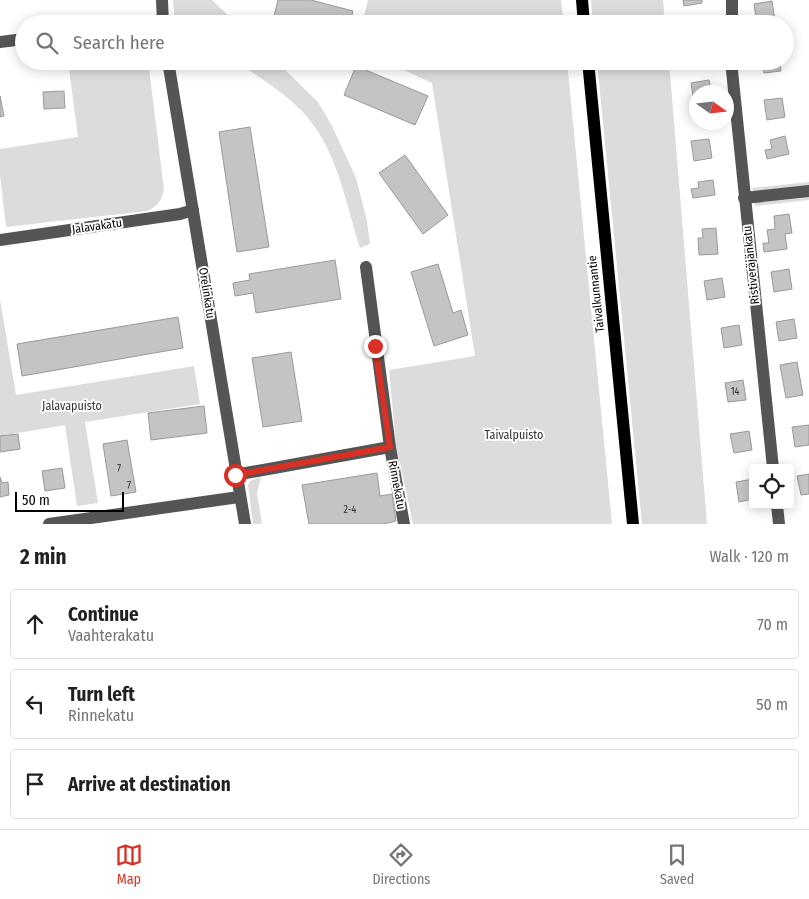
<!DOCTYPE html>
<html lang="en">
<head>
<meta charset="utf-8">
<style>
	:root { --surface:#fff; --page:#f6f6f6; --text:#202124; --muted:#757577; --line:#e0e0e0; --accent:#d93025 }
	body { margin:0; font-family:"Fira Sans Condensed",sans-serif; background:var(--page); color:var(--text) }
	.controls { position:absolute; right:15px; bottom:15px; display:grid; overflow:hidden; border-radius:5px; box-shadow:0 2px 12px #0003 }
	.controls button { width:45px; height:45px; display:grid; place-items:center; padding:0; border:0; border-bottom:1px solid var(--line); background:var(--surface); color:var(--text); font:25px sans-serif }
	.compass { position:absolute; left:689px; top:85px; width:45px; height:45px; border-radius:50%; background:var(--surface); box-shadow:0 2px 12px #0003; rotate:104deg }
	.scale { position:absolute; left:15px; bottom:12px; width:109px; box-sizing:border-box; padding-left:5px; border:2px solid #000; border-top:0; font-size:14px; line-height:18px; white-space:nowrap; color:#000; -webkit-text-stroke:4px #fff; paint-order:stroke }
	.stop { position:absolute; width:15px; height:15px; margin:-11px; border:4px solid #d93025; border-radius:50%; background:#fff }
	.stop.end { background:#d93025; border-color:#fff; box-shadow:0 1px 5px #0008 }
	.list { margin:0; padding:0; list-style:none }
	h2 { display:flex; justify-content:space-between; align-items:center; height:65px; margin:0; padding:0 20px; font-size:21px }
	h2 small { font-size:16px; font-weight:400; color:var(--muted) }
	.list li { display:grid; grid-template-columns:32px 1fr auto; gap:15px; align-items:center; box-sizing:border-box; height:70px; margin:0 10px 10px; padding:0 10px; border:1px solid var(--line); border-radius:5px }
	.list b { display:block; font-size:19px; white-space:nowrap }
	.list p { margin:0; font-size:16px; white-space:nowrap; color:var(--muted) }
	.list em { font-size:16px; font-style:normal; color:var(--muted) }
	.icon { flex:none; width:28px; height:28px; fill:none; stroke:currentColor; stroke-width:2; stroke-linecap:round; stroke-linejoin:round }
	.map { position:relative; flex:none; width:809px; height:524px; overflow:hidden }
	.search { position:absolute; background:var(--surface); box-shadow:0 2px 12px #0003; left:15px; right:15px; top:15px; height:55px; display:flex; align-items:center; gap:12px; box-sizing:border-box; padding:0 18px; border-radius:28px; color:var(--muted); font-size:19px }
	.sheet { height:305px; background:var(--surface) }
	nav { display:flex; justify-content:space-around; align-items:center; box-sizing:border-box; height:70px; border-top:1px solid var(--line); background:var(--surface); font-size:14px; color:var(--muted) }
	nav a { display:grid; justify-items:center; gap:2px }
	nav .on { color:var(--accent) }
	.map>svg:first-child { display:block }
</style>
</head>
<body>
<div class="map">
<svg width="809" height="524" viewBox="0 0 809 524">
	<rect width="100%" height="100%" fill="#fff"/>
	<g fill="#dcdcdc">
		<path d="M173,0h39l25,24h-62z"/>
		<path d="M368,0h193l3,24h-202z"/>
		<path d="M591,0h72l2,24h-72z"/>
		<path d="M68,61h78l3,7 15,122c-2,10 -7,17 -17,21l-141,16 -6,-52v-26l78,-12z"/>
		<path d="M235,61h41l42,41 14,24 24,52 11,43 3,23 -10,4c-14,-44 -22,-94 -52,-130 -18,-22 -49,-41 -73,-57z"/>
		<path d="M384,61h183l45,463h-199l-17,-79 -7,-75 86,-14 -43,-273z"/>
		<path d="M597,61h72l38,463h-65z"/>
		<path d="M809,182v7l-55,3 -2,-4z"/>
		<path d="M809,193v7l-55,6 2,-6z"/>
		<path d="M0,299l16,96 178,-29 6,38 -115,18 13,81 -21,3 -12,-81 -65,11z"/>
		<path d="M261,477l-4,16 5,31h-9l-5,-39 2,-4z"/>
	</g>
	<g fill="#c4c4c4" stroke="#999">
		<path d="M278,0h33l42,11 -3,13h-78z"/>
		<path d="M683,0h19v3l-18,3z"/>
		<path d="M772,1l3,20 -18,3 -3,-20z"/>
		<path d="M762,61h18l1,10 -17,2z"/>
		<path d="M356,66l72,30 -13,29 -71,-30z"/>
		<path d="M709,80l2,12h-15v10h-2l-3,-19z"/>
		<path d="M64,91l1,17 -21,1 -1,-17z"/>
		<path d="M0,96l4,20 -4,1z"/>
		<path d="M782,98l3,19 -18,3 -3,-20z"/>
		<path d="M250,127l19,120 -32,5 -18,-120z"/>
		<path d="M785,136l4,18 -22,5 -2,-9 7,-1 -2,-9z"/>
		<path d="M709,139l3,19 -18,3 -3,-20z"/>
		<path d="M405,155l43,60 -25,19 -44,-61z"/>
		<path d="M713,180l2,15 -22,3 -2,-9 8,-1 -1,-6z"/>
		<path d="M789,214l3,19 -7,1 2,15 -23,3 -1,-9h6l-2,-13 8,-1 -1,-13z"/>
		<path d="M716,228l2,26 -19,1 -1,-17h5l-1,-9z"/>
		<path d="M335,260l6,39 -85,14 -3,-20 -18,3 -2,-13 17,-3 -1,-6z"/>
		<path d="M438,264l15,49 8,-3 7,25 -34,11 -23,-74z"/>
		<path d="M789,269l3,20 -18,3 -3,-20z"/>
		<path d="M722,278l3,19 -18,3 -3,-19z"/>
		<path d="M178,317l5,31 -161,28 -5,-32z"/>
		<path d="M794,319l3,19 -18,3 -3,-19z"/>
		<path d="M739,325l3,20 -18,3 -3,-20z"/>
		<path d="M291,352l11,69 -39,6 -11,-69z"/>
		<path d="M797,362l6,33 -17,3 -6,-33z"/>
		<path d="M743,380l3,20 -18,2 -3,-19z"/>
		<path d="M204,406l3,27 -56,7 -3,-27z"/>
		<path d="M809,425v20l-14,2 -3,-20z"/>
		<path d="M749,431l3,19 -18,3 -4,-19z"/>
		<path d="M18,434l2,15 -20,3v-16z"/>
		<path d="M127,440l9,52 -25,4 -8,-52z"/>
		<path d="M62,468l3,20 -20,3 -3,-20z"/>
		<path d="M377,473l3,23 12,-2 4,27 -12,3h-75l-7,-39z"/>
		<path d="M809,474v20l-8,1 -4,-19z"/>
		<path d="M0,477l2,6 6,-1 1,13 -9,2z"/>
		<path d="M753,479v20l-14,3 -3,-20z"/>
	</g>
	<g fill="none" stroke-linecap="round" stroke-linejoin="round">
		<g stroke="#555" stroke-width="12">
			<path d="M162,0l1,24"/>
			<path d="M147,24l16,-3"/>
			<path d="M732,24v-24"/>
			<path d="M0,42l24,-3"/>
			<path d="M168,61l77,463"/>
			<path d="M731,61l42,407"/>
			<path d="M744,198l65,-7"/>
			<path d="M0,240l180,-26 13,-4"/>
			<path d="M366,267l24,180 14,77"/>
			<path d="M235,475l155,-28"/>
			<path d="M777,505l2,19"/>
			<path d="M49,524l190,-27"/>
		</g>
		<g stroke="#000" stroke-width="12">
			<path d="M582,0l2,24"/>
			<path d="M588,61l45,463"/>
		</g>
	</g>
	<g fill="none" stroke-linecap="round" stroke-linejoin="round">
		<path stroke="#d93025" stroke-width="6" d="M235,475l155,-28 -15,-101"/>
	</g>
	<g text-anchor="middle" stroke-width="4" stroke-linejoin="round" paint-order="stroke">
		<g font-size="10" fill="#313131">
			<text x="735" y="395">14</text>
			<text x="119" y="472">7</text>
			<text x="129" y="489">7</text>
			<text x="350" y="513">2-4</text>
		</g>
		<g font-size="12" fill="#000" stroke="#fff">
			<text transform="translate(97 226) rotate(-8)" y="4">Jalavakatu</text>
			<text transform="translate(751 265) rotate(-96)" y="4">Ristiveräjänkatu</text>
			<text transform="translate(207 293) rotate(81)" y="4">Orelinkatu</text>
			<text transform="translate(596 294) rotate(-96)" y="4">Taivalkunnantie</text>
			<text transform="translate(397 485) rotate(79)" y="4">Rinnekatu</text>
		</g>
		<g font-size="12" fill="#333" stroke="#fff">
			<text x="72" y="410">Jalavapuisto</text>
			<text x="514" y="439">Taivalpuisto</text>
		</g>
	</g>
</svg>
<div class="controls">
<button><svg class="icon" aria-label="locate" viewBox="0 0 24 24"><circle cx="12" cy="12" r="6"/><path d="M12 2v4M12 18v4M2 12h4M18 12h4"/></svg></button>
</div>
<svg class="compass" viewBox="-18 -18 36 36"><path d="M0-13l5 13h-10z" fill="#e53935"/><path d="M0 13l5-13h-10z" fill="#757577"/></svg>
<div class="scale">50 m</div>
<div class="stop" style="left:235px;top:475px"></div>
<div class="stop end" style="left:375px;top:346px"></div>
<div class="search"><svg class="icon" aria-label="search" viewBox="0 0 24 24"><circle cx="10" cy="10" r="6"/><path d="M15 15l6 6"/></svg>Search here</div>
</div>
<section class="sheet">
<h2>2 min<small>Walk · 120 m</small></h2>
<ul class="list">
<li><svg class="icon" aria-label="ahead" viewBox="0 0 24 24"><path d="M12 20V5M6 11l6-6 6 6"/></svg><div><b>Continue</b><p>Vaahterakatu</p></div><em>70 m</em></li>
<li><svg class="icon" aria-label="left" viewBox="0 0 24 24"><path d="M17 20v-9H6M10 6l-5 5 5 5"/></svg><div><b>Turn left</b><p>Rinnekatu</p></div><em>50 m</em></li>
<li><svg class="icon" aria-label="arrive" viewBox="0 0 24 24"><path d="M6 21V4h12l-3 4 3 4H6"/></svg><div><b>Arrive at destination</b></div></li>
</ul>
</section>
<nav>
<a class="on"><svg class="icon" aria-label="map" viewBox="0 0 24 24"><path d="M3 6l6-2 6 2 6-2v14l-6 2-6-2-6 2zM9 4v14M15 6v14"/></svg>Map</a>
<a><svg class="icon" aria-label="directions" viewBox="0 0 24 24"><path d="M12 3l9 9-9 9-9-9zM9 14v-3h6M13 9l2 2-2 2"/></svg>Directions</a>
<a><svg class="icon" aria-label="saved" viewBox="0 0 24 24"><path d="M7 4h10v16l-5-4-5 4z"/></svg>Saved</a>
</nav>
</body>
</html>
